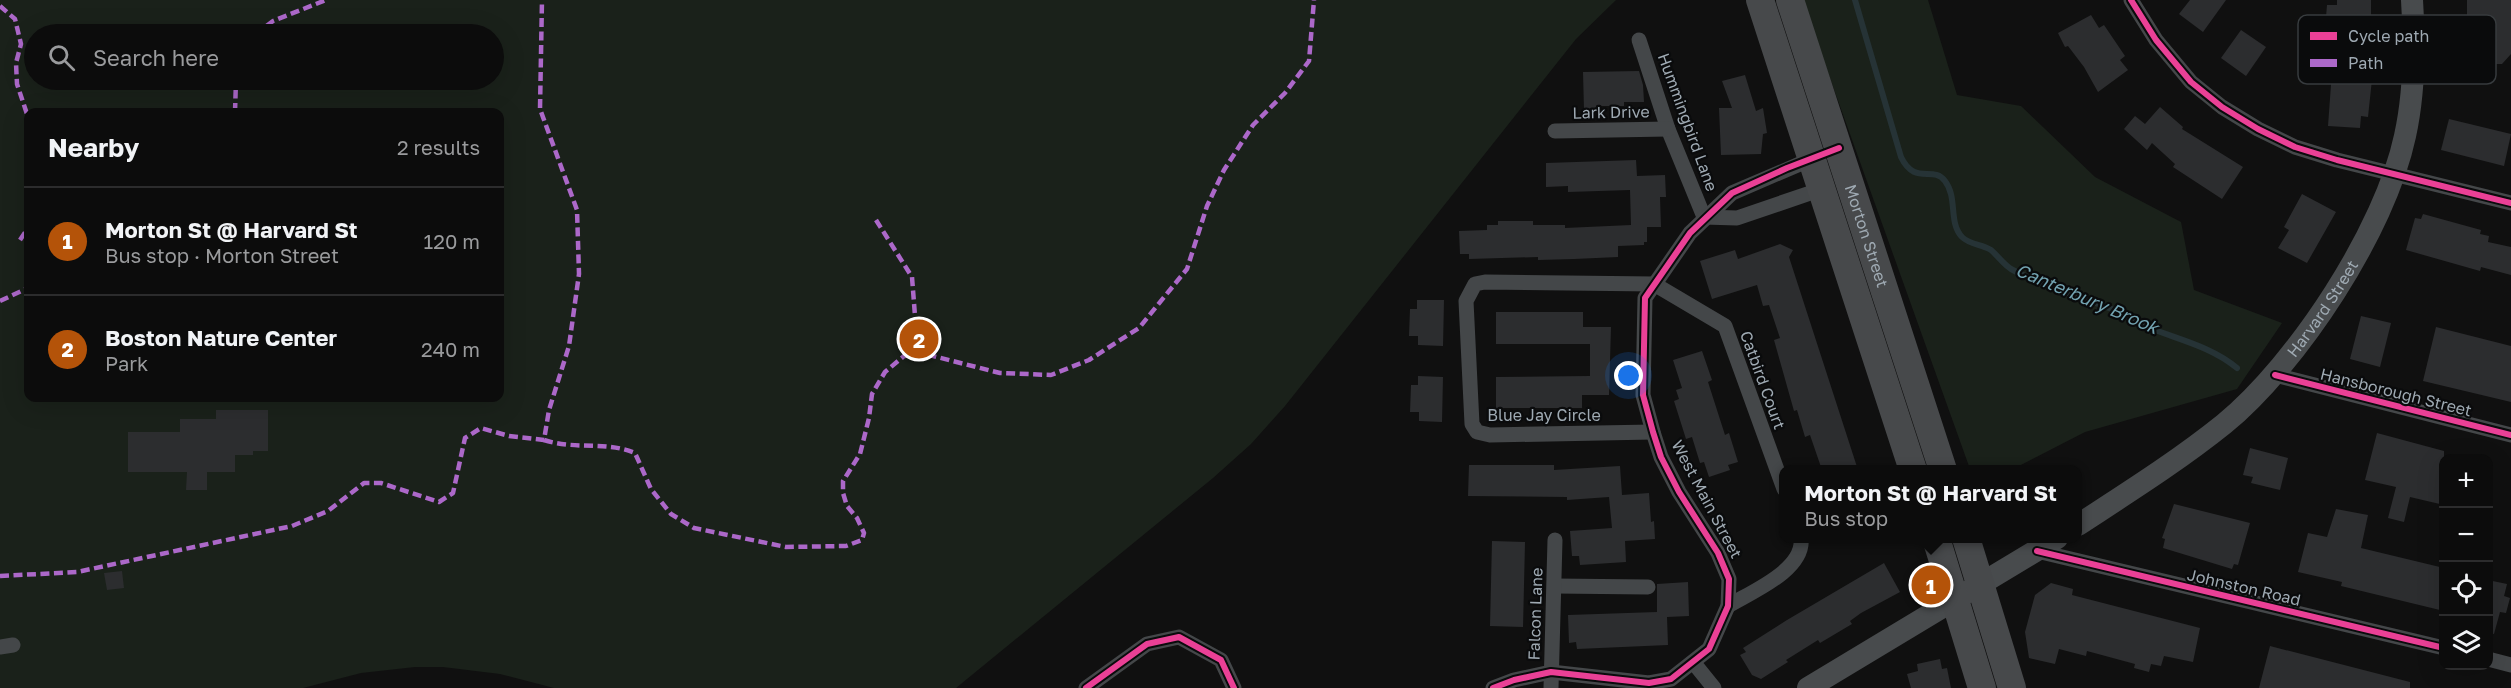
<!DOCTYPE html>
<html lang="en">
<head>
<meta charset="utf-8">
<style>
	:root { --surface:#0c0c0c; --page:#1a1a1a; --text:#f1f3f6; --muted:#9a9b9d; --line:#2c2c2d; --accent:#b45309 }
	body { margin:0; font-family:"Golos Text",sans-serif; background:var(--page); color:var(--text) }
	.controls { position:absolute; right:18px; bottom:18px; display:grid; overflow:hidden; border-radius:12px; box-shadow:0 6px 24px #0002 }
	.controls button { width:54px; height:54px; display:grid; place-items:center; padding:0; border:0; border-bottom:2px solid var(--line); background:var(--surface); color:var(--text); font:30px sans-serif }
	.you { position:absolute; left:1629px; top:376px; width:21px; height:21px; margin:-15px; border:4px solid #fff; border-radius:50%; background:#1a73e8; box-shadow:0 0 0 9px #1a73e833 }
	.badge { display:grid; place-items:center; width:39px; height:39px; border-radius:50%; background:var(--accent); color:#fff; font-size:20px; font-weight:700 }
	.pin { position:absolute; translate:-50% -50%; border:3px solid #fff; box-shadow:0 2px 6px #0006 }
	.popup { position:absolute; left:1779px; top:465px; width:303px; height:78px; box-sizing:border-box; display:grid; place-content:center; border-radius:12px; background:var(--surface); filter:drop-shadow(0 2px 4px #0005); font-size:20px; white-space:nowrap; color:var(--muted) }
	.popup b { font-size:22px; color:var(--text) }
	.popup::after { content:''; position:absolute; left:50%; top:100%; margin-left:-12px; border:12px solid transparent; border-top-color:var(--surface) }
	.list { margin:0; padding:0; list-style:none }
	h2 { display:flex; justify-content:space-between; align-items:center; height:78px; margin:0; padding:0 24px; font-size:26px }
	h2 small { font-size:20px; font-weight:400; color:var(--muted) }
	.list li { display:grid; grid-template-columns:39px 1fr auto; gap:18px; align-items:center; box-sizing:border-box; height:108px; padding:0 24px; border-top:2px solid var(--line) }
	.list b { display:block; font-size:22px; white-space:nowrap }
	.list p { margin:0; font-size:20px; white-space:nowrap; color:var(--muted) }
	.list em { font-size:20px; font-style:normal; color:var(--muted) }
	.icon { flex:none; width:33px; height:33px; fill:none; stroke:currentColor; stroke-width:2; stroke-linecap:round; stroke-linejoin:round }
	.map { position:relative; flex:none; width:2511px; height:688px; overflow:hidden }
	.search { position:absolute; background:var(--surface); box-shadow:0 6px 24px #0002; left:24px; top:24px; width:480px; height:66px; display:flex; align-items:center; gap:15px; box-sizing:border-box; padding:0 21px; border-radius:33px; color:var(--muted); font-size:22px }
	.panel { position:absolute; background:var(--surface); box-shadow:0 6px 24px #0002; left:24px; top:108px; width:480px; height:294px; border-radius:12px }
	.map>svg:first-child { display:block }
</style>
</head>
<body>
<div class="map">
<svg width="2511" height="688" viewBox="0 0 2511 688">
	<rect width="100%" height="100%" fill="#101010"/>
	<g fill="#1a211a" fill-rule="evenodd">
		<path d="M0,0h1616l-40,39 -291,367 -34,38 -38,34 -257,210h-402l-54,-14 -57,-7h-28l-54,6 -58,15h-303zM34,34h460v46h-460zM28,112h472v286h-472z"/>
		<path d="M1802,0h126l29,95 64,11 74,71 86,45 13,68 88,33 -45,66 -152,43 -72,37h-43z"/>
	</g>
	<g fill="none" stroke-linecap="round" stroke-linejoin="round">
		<path stroke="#263336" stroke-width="6" d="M1855,0l46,157c14,29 32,8 44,24 13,17 3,41 17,56 8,8 20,7 29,13 7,6 12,14 20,19 31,17 66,26 98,39 14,5 27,15 41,20 30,12 62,19 87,40"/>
	</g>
	<g fill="#2c2d2f">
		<path d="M2190,0h36l-23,32 -24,-18z"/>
		<path d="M2337,0h34v25l-14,-1v31h15l1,15 -5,47 -7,-1 -1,12 -32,-2 4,-55 -1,-29 -7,-1 3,-36h10z"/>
		<path d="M2467,0h44v54l-9,10h-10l-11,-12v-17l-14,-1z"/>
		<path d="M2091,15l8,13 5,-3 21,31 -5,4 8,10 -30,22 -14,-25 -16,-21 -3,1 -7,-14z"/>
		<path d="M2241,30l25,17 -20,29 -25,-18z"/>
		<path d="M1639,71l4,14 1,17h-20v4h-24v3l-16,1 -1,-38z"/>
		<path d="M1745,75l11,36 7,-3 4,25 -4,1 -2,20 -40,1 -2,-47h13l-10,-27z"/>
		<path d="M2160,107l23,20 -1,2 61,38 -21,32 -49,-32 2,-3 -23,-21 -5,7 -23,-21 11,-13 10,8z"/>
		<path d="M2449,119l62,15 -7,32 -63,-16z"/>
		<path d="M1636,160l1,16 28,-1 1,22h-6l1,30h-14v15h-3v3l-26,1v11l-44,2 -36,1v-3l-69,2v-5h-9l-1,-23 28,-1v-5h11v-4h35v4h32v3l66,-3 -1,-35 -62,2v-6l-22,1v-24z"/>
		<path d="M2302,194l34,18 -29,51 -29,-15 11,-18 -5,-3z"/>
		<path d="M2423,214l58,16 -1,4 9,2 -1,6 23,5v28l-30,-8 -1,4 -74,-21 9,-32 6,1z"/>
		<path d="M1780,244l13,6 -4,7 69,213h-36l-12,-35 -5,2 -8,-27 -3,1 -20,-71 6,-2 -11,-33 -6,1 -6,-21 -45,14 -12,-38 35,-11 3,9z"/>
		<path d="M1417,300h27l-1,46 -25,-1v-9h-9l1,-27h7z"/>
		<path d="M1496,312h87v15h28l-2,68h-27v13h-86v-31l94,-1v-32h-94z"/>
		<path d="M2361,316l30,7 -11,44 -30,-8z"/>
		<path d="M2436,327l75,19v56l-88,-21z"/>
		<path d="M1702,351l10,29 -4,2 17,53 4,-2 9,29 -10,3 2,5 -21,7 -5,-15 -4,1 -8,-26 -6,2 -12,-38 5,-2 -3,-9 6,-2 -9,-28z"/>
		<path d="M1418,376l25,1 -1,45 -23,-1v-9h-9l1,-27h7z"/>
		<path d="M216,410h52v41h-15v4h-18v17h-28v18h-21l1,-18h-59v-40h52v-13h36z"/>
		<path d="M2377,433l67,18v54l-34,-8 -6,25 -16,-4 8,-31 -31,-7z"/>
		<path d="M2250,448l38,10 -8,32 -29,-7 2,-6 -10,-2z"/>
		<path d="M1469,465h85v5l66,-4 2,29 27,-2 2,29 3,-1 1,18 -30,2 1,21 -46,3 -1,-9h-7l-2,-25 42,-3 -3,-31 -42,3v-3l-99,-1z"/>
		<path d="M2174,504l76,19 -12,42 -4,-1 -2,5 -69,-21 2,-9 -3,-1z"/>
		<path d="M2336,509l32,6 -7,33 83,20v43l-103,-25 1,-4 -44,-10 10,-39 19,4z"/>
		<path d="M1492,541l33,1 -2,85 -33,-1z"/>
		<path d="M1884,563l16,29 -39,21 -11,8 2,3 -32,19 -2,-3 -32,20 2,2 -27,17 -9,-4 -12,-20 6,-3 -3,-4 44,-28z"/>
		<path d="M122,571l2,17 -17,2 -3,-17z"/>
		<path d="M2488,580l19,4 -3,12 6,2 -4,15 -6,-1 -6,22 -6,-1z"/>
		<path d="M1688,582l1,34 -22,1 1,28 -91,4 -1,-7 -7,1 -1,-28 89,-3v-28z"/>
		<path d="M2051,583l22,6 -1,6 128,33 -7,34 -29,-6 -3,10 -10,-2 -2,8 -15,-4 1,-4 -48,-13 -1,5 -27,-7 -4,15 -26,-6 -4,-26 10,-37z"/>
		<path d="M2270,646l140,36v6h-151z"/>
		<path d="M1940,659l2,10 5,-1 4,20h-40l-4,-14 11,-3 -1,-7z"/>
	</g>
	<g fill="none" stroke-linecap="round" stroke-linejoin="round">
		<g stroke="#444749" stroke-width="15">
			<path d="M2131,0l25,40 35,42 31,25 36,22 37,18 42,13 174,43"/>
			<path d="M1639,40l29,89 36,88"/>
			<path d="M1555,131l113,-2"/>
			<path d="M1704,217l33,1 88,-30"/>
			<path d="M2275,375l236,60"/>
			<path d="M1653,432l-163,3 -13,-3 -5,-8 -6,-123 9,-17 10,-2 169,2 71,42 59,163"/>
			<path d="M2037,551l407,97"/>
			<path d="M1555,586l93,1"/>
			<path d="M1728,606c23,-14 77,-36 73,-68"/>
			<path d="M0,647l13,-2"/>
			<path d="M2488,659l23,6"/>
			<path d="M1693,662l21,26"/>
			<path d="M1086,688l61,-44 32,-7 42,23 13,28"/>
			<path d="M1493,688l21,-8 37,-8 98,11 22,-4 38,-30 19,-43 1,-27 -11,-26 -39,-61 -18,-35 -8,-25 -10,-37 2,-97 45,-65 42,-40 84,-36"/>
			<path d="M1551,688l4,-148"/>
		</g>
		<g stroke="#484b4d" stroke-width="22">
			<path id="s1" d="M2078,525c49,-32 100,-64 146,-101 74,-61 161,-194 181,-288 10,-45 10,-91 7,-136"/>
			<path d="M1808,688l249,-150"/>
		</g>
		<g stroke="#47494b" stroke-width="28">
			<path d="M1760,0l153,470"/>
			<path id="s2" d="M1790,0l153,470"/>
			<path d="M1936,538l46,150"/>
			<path d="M1966,538l46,150"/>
		</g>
		<g stroke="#ac68c9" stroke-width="4.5" stroke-dasharray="9 4.5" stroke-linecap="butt">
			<path d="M0,6l15,13 6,25 -5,19 1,21 11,33"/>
			<path d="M256,34l17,-13 53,-21"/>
			<path d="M235,112l1,-32"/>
			<path d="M876,220l36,57 6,78"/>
			<path d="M20,240l8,-12"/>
			<path d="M0,301l28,-13"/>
			<path d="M544,440c30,10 63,1 91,13l16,36 20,25 23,14 92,19 60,-1 16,-6 2,-7 -7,-15 -10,-12 -4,-13v-12l17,-27 9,-36 3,-24 13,-22 19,-16 21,-2 75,19 51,2 38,-15 50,-32 48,-59 20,-63 17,-36 29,-45 32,-32 24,-32 5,-61"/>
			<path d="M0,576l77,-4 215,-46 36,-15 36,-28h17l58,19 14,-9 12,-55 16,-10 28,8 35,4 5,-30 20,-64 10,-72 -2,-64 -37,-101 2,-109"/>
		</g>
		<g stroke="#0a0b0c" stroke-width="10">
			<g id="cycleway">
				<path d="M2131,0l25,40 35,42 31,25 36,22 37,18 42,13 174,43"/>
				<path d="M2275,375l236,60"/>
				<path d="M2037,551l407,97"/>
				<path d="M1086,688l61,-44 32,-7 42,23 13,28"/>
				<path d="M1493,688l21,-8 37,-8 98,11 22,-4 38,-30 19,-43 1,-27 -11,-26 -39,-61 -18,-35 -8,-25 -10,-37 2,-97 45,-65 42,-40 55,-25 52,-20"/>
			</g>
		</g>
		<use href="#cycleway" stroke="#ea4096" stroke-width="6"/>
	</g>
	<g text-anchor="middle" stroke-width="4.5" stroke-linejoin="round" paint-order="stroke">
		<g font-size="16" fill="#9faab3" stroke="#0a0b0c">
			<text transform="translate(1611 112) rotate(-1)" y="6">Lark Drive</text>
			<text transform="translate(1688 122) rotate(70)" y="6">Hummingbird Lane</text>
			<text dy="6" stroke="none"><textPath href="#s2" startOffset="248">Morton Street</textPath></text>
			<text dy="6" stroke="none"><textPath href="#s1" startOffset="330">Harvard Street</textPath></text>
			<text transform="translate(1763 380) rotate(70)" y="6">Catbird Court</text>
			<text transform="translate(2396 392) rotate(14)" y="6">Hansborough Street</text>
			<text x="1544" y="421">Blue Jay Circle</text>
			<text transform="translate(1707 499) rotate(62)" y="6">West Main Street</text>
			<text transform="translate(2244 587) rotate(13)" y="6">Johnston Road</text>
			<text transform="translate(1535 614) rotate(-88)" y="6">Falcon Lane</text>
		</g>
		<g font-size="18" font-style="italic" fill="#73a3b1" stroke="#0a0b0c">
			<text transform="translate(2087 299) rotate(23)" y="6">Canterbury Brook</text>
		</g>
	</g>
	<rect x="2298" y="15" width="198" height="69" rx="9" fill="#0a0b0c" stroke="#373b3e" stroke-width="1.5"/>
	<rect x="2310" y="32" width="27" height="8" fill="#ea4096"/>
	<rect x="2310" y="59" width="27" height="8" fill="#ac68c9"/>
	<g font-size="16" fill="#9faab3">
		<text x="2348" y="42">Cycle path</text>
		<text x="2348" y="69">Path</text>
	</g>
</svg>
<div class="controls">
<button>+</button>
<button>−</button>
<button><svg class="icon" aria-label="locate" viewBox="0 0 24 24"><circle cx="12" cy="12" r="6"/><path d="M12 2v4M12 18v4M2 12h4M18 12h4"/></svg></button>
<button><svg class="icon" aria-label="layers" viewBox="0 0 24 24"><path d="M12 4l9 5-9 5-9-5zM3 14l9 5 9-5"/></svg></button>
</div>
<div class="you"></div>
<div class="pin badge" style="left:1931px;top:585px">1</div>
<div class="popup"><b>Morton St @ Harvard St</b>Bus stop</div>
<div class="pin badge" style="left:919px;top:339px">2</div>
<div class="search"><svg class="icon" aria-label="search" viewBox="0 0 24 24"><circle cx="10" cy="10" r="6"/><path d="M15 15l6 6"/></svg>Search here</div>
<section class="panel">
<h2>Nearby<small>2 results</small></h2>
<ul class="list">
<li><span class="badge">1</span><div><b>Morton St @ Harvard St</b><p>Bus stop · Morton Street</p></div><em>120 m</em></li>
<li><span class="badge">2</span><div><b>Boston Nature Center</b><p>Park</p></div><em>240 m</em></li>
</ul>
</section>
</div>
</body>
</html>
